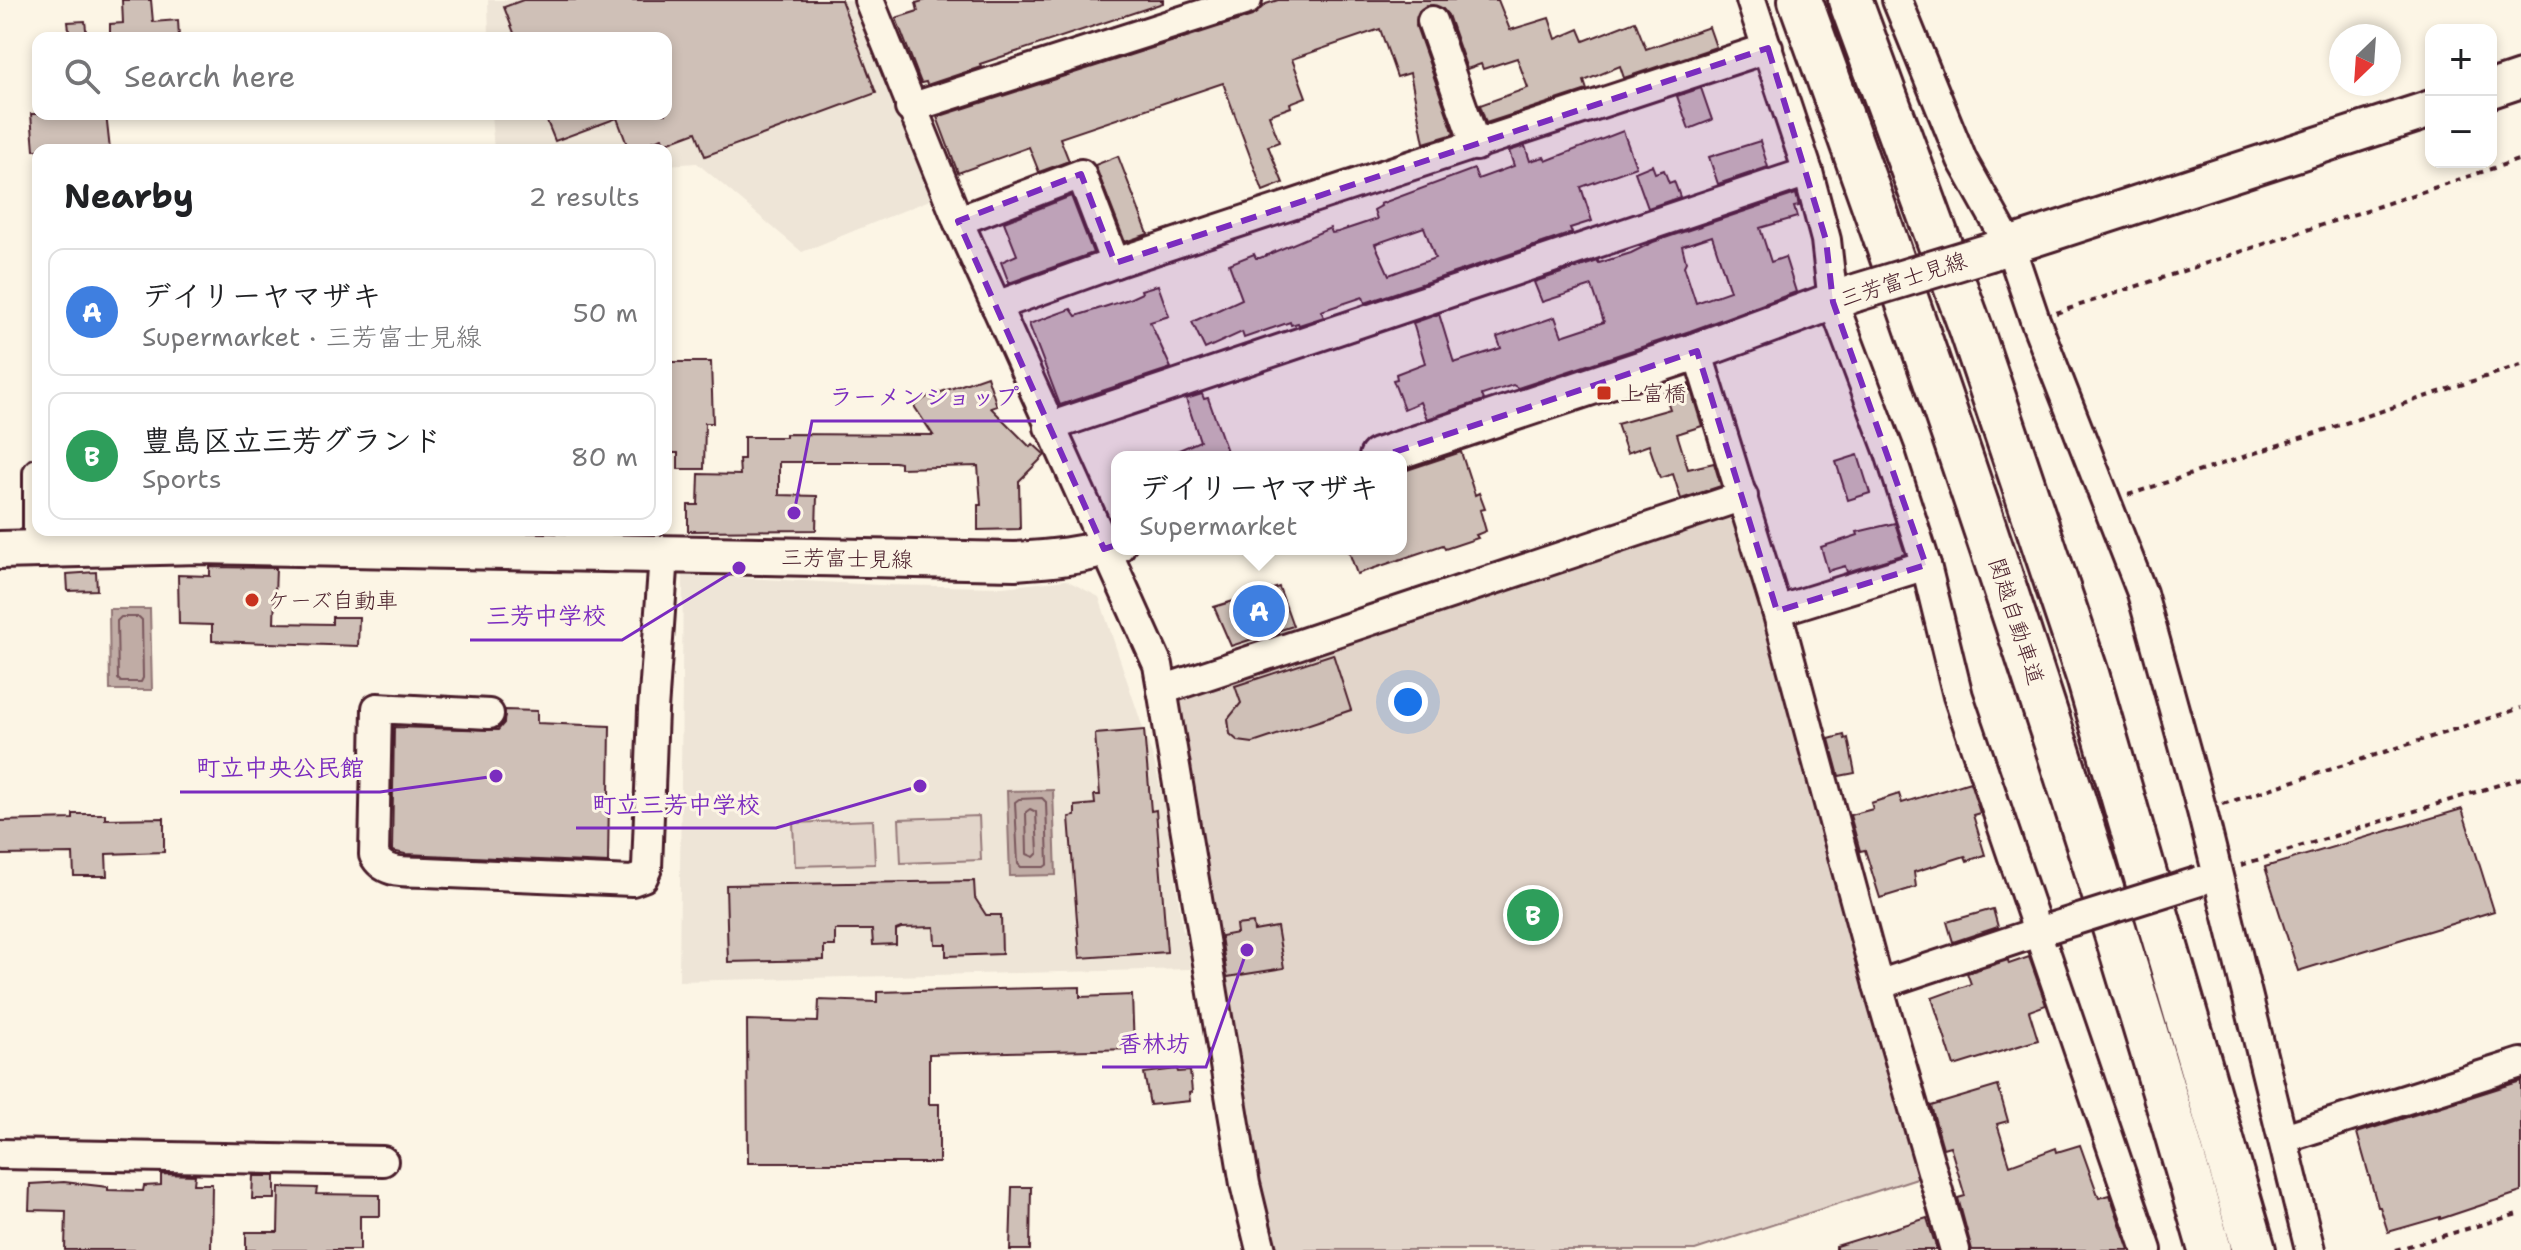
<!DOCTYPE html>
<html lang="en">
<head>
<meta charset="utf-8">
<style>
	:root { --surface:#fff; --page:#f6f6f6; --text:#202124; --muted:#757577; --line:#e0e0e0; --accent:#c8321e }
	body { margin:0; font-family:"Shantell Sans","Klee One",sans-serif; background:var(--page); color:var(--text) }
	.controls { position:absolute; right:24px; top:24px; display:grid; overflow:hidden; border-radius:16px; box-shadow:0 4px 12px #0003 }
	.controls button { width:72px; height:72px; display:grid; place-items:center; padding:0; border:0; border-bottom:2px solid var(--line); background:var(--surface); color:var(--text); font:40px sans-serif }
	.compass { position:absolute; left:2329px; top:24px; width:72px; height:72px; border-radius:50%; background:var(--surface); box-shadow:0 4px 12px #0003; rotate:205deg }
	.you { position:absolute; left:1408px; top:702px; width:28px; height:28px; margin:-20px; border:6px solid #fff; border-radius:50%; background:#1a73e8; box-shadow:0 0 0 12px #1a73e833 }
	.badge { display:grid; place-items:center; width:52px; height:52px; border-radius:50%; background:var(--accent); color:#fff; font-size:26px; font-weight:700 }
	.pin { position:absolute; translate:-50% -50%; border:4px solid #fff; box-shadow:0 2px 8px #0006 }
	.popup { position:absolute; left:1111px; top:451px; width:296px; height:104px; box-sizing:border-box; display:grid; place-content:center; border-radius:16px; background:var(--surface); filter:drop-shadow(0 2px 6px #0005); font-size:26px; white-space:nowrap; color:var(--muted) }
	.popup b { font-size:30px; color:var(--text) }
	.popup::after { content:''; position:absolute; left:50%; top:100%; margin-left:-16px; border:16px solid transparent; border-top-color:var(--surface) }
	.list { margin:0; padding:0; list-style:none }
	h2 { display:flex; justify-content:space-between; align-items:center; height:104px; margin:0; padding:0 32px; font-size:34px }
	h2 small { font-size:26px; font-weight:400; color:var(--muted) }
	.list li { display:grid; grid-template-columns:52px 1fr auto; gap:24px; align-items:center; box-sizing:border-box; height:128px; margin:0 16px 16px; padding:0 16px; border:2px solid var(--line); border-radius:16px }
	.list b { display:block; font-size:30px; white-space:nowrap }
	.list p { margin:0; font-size:26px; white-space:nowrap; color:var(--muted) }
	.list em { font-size:26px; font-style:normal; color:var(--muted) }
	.icon { flex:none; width:44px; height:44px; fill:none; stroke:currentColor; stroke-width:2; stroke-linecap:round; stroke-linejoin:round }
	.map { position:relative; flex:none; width:2521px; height:1250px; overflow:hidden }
	.search { position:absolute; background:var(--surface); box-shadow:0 4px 12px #0003; left:32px; top:32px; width:640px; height:88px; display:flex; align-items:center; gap:20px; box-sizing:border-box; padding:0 28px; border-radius:16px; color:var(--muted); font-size:30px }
	.panel { position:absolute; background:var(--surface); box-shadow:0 4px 12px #0003; left:32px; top:144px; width:640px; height:392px; border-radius:16px }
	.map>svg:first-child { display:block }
</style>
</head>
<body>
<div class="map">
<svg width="2521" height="1250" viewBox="0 0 2521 1250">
	<rect width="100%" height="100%" fill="#fcf5e5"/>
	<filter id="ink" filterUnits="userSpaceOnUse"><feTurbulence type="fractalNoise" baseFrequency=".0125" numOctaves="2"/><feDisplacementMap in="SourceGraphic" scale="16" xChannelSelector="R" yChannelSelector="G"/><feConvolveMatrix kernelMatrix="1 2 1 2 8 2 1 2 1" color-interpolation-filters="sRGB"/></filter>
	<g filter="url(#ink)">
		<g fill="#eee5d7">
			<path d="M488,0h367l77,199 -130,53 -105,-89 -31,2v-15h-172l-3,-36h175v-76h-177z"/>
			<path d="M683,575l197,10 123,2 63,-7 33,17 55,164 12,51 17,120h3l5,37 -512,12z"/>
		</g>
		<g fill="#e2d5ca" stroke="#967a7a" stroke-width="2">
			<path d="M1723,510l18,8 182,658 -228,74h-418l-19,-70 -14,-75 -14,-101 -53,-302 7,-12z"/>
			<path d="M979,816l2,44 -80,3 -2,-44z"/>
			<path d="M873,820l2,44 -80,2 -2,-43z"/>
		</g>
		<g fill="#c0aca5" stroke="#917474" stroke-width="2">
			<path d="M109,609h41l2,81h-42z"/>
			<path d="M1053,790l3,85 -46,1 -3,-85z"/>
		</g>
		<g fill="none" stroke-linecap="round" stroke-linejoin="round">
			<g stroke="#79575c" stroke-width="2">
				<path d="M121,617h18l3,3 1,58 -2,4h-20l-3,-3 -1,-58z"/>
				<path d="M1042,798l4,4 2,62 -4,3h-23l-3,-3 -3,-62 4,-3z"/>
				<path d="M1030,809l6,3 2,41 -4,4 -7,-3 -1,-42z"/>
			</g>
		</g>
		<g fill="#cfc0b7" stroke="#4a1f2b" stroke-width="2" fill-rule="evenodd">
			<path d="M122,0h29l2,22 25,-2 1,18h-69v-14l13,-1z"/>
			<path d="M523,0h318l35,93 -171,63 -9,-24 -32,12 -2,-6 -33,12 -12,-32 -62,23 -11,-27h122v-76h-150l-12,-31z"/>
			<path d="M926,0h237v3l-183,61 1,3 -54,18 -1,-3 -5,1 -25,-65 22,-7 -2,-8z"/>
			<path d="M1278,0h220l12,30 39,-12 7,21 23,-10 5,12 51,-20 11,28 63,-22 7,20 -92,31 -4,-12 -36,15 3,9 -101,33 -6,-18 48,-17 -11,-30 -34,11 -2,-5 -14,5 -19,-54 -6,-7 -15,-3 -8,6 -3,15 38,108 -30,9 -14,-70 -13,4 -17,-48 -88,30 14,38 -16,6 1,4 -22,8 10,27 -11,4 15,37 -20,8 -40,-108 -163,55 9,23 -30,11 -10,-25 -71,26 -21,-56 315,-101 14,-12z"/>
			<path d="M85,21l2,17h-17l-2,-16z"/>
			<path d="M1701,88l11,32 -23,9 -12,-33z"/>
			<path d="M31,114h75l4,36h-76z"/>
			<path d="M1623,131l13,36 -55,20 11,34 -22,7 2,5 -207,70 -2,-6 -42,14 3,6 -25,8 -1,-2 -7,2 -1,-3 -46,16 -2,-6 -37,17 -13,-27 50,-23 -13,-35 25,-10 2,4h4l70,-30 2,5 6,-1 39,-13 -3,-9 7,-4 -1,-2 94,-35 4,10 36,-13 -5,-15 16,-5 5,15 14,-4 2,4zM1424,227l11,31 -46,17 -14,-31z"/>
			<path d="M1760,141l8,26 -50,17 -9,-27z"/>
			<path d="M1118,156l30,78 -23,8 -30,-77z"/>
			<path d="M1652,165l3,8 9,-3 5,13 5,-2 6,16 -32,11 -13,-36z"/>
			<path d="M1796,194l3,12 -5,1 3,10 -37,11 11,34 14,-5 11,35 -106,39 -172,57 -5,-3 -31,10 2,5 -57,19 -7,-17 -16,7 -11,-29 4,-1 -1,-5 29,-11 -12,-40 26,-9 15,49 47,-15 -4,-11 58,-20 7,19 42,-14 -12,-36 -50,16 -8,-20 64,-21 1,2 32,-10 22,-11zM1712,236l18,55 -34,12 -12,-37 2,-4 -4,-16z"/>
			<path d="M1071,196l22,57 -84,30 -8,-21 16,-7 -13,-33z"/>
			<path d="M1158,285l11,31 -19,6 21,46 -111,37 -31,-81 42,-15 5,7 53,-17 13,-6 -1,-3z"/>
			<path d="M666,362h45l2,61h-8l-1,46h-26v-16h-12z"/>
			<path d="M987,376l10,30 -6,2 39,39 3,-3 12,11 -26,26 1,48 -42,1v-25h3l-3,-39 -78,2v-5l-5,-1h-116v33l38,1 -1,34 -128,1v-26h10l1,-31 41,1 -1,-16h5v-22h42v-3l147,1 -19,-29 13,-9z"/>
			<path d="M1689,384l13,42 -25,8 11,35 26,-6 7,23 -40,13 -8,-25 -13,4 -11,-33 -22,8 -10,-29 53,-15 -6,-17z"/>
			<path d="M1202,394l2,5 4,-1 21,59h-66l37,-16 -14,-42z"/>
			<path d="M1461,452l14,43 4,-2 6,16 -5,1 6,21 -10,4 2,3 -33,11 -2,-4 -86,29 -9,-25h53v-77z"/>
			<path d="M1858,455l12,38 -22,7 -12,-38z"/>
			<path d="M1895,523l10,31 -58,18 -2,-6 -17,5 -7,-24 37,-12 -1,-3z"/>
			<path d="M210,567l66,1 -2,55 58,1v-7h27l-1,29 -146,-5v-16l-33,-1 -1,-49 32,1z"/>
			<path d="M96,572l1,18 -29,1 -1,-17z"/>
			<path d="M1279,587l14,39 -62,20 -17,-39z"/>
			<path d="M1333,654l18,56 -98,33 -15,-2 -8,-7 -2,-15 13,-16 -6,-17z"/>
			<path d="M505,710l32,1v12l73,3 -2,137 -203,-9 -13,-3 2,-124 104,3 6,-7z"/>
			<path d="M1144,730l7,81 5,-1 11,142 -87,6 -11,-141 6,-1v-10l20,-2 -1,-9h6l-5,-61z"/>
			<path d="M1844,735l1,4 3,-1 7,35 -16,3 -10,-37z"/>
			<path d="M1970,782l10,31 -7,2 12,40 -18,6 -2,-5 -51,16 2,15 -36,11 -15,-48 -5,1 -10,-36 23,-6 -2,-6 28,-9 3,9z"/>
			<path d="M2462,809l32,102 -196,60 -33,-104z"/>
			<path d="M73,814h32v5l59,-1v34l-58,2 1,22h-33l-1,-22 -73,1v-34l73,-2z"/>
			<path d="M974,881l1,17 11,17h15l1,39 -56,2v-12h-11l-1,-17 -33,1 -5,2v14l-23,1 -1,-15h-37v16h-11v14l-96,2 -2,-77z"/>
			<path d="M1993,909l5,18 -45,15 -6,-20z"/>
			<path d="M1253,923l1,8 23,-4 7,41 -57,9 -6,-41 16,-3 -1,-8z"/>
			<path d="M2029,957l17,48 -17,6 9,29 -84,26 -22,-68 39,-14 -4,-11 41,-13 1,4z"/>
			<path d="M1080,987v10l52,-2 2,54 -205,5v50h10v59h-191l-1,-143 71,2 1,-22 58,2v-10z"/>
			<path d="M1177,1069l1,3 12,-1 2,21 -3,1 1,8 -40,4 -6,-32z"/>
			<path d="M2521,1081v111l-81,27v-2l-52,15 -8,-25h-2l-21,-74z"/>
			<path d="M1998,1086l10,35 -11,3 13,41 46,-17 1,4 23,-7 19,53 11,-3 19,55h-157l-14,-52 7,-2 -15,-50 -7,2 -12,-42z"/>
			<path d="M161,1174l34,1 -1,9h18l-1,66h-146l1,-39 -37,-1 1,-26 34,-2 44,5v3l35,1 1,-5 17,-1z"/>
			<path d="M253,1176h22v23h-23z"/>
			<path d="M279,1187l38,1 -1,6 64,1v21h-20v34h-114v-18h32z"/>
			<path d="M1012,1187h19l-1,63h-20z"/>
			<path d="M1927,1218l10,32h-101v-4z"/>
		</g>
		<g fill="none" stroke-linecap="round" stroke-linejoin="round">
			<g stroke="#4a1f2b" stroke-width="34">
				<g id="minor">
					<path d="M869,0l89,221 200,444 87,519 16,66"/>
					<path d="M1751,0l57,172 18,68 7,62 57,151 36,112 32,131 189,554"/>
					<path d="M1897,0l65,160 48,86 25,74 107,273 60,218 108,439"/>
					<path d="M1432,21l44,125"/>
					<path d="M910,108l337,-108"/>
					<path d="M958,221l123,-47 34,89"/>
					<path d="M996,306l119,-43 653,-215"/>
					<path d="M1697,351l80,260 101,374 77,265"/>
					<path d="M1049,427l759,-255"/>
					<path d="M38,548v-75"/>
					<path d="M1777,611l149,-46"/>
					<path d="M1162,690l581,-194"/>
					<path d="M489,714l-112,-6 -3,147c10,20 33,16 52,17l206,9 11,-4 4,-9 6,-158 11,-155"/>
					<path d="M1878,985l172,-57"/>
					<path d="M2284,1138l237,-75"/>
					<path d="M0,1154l383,7"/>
				</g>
			</g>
			<g stroke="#4a1f2b" stroke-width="42">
				<g id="major">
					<path d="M2491,89l30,-10"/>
					<path d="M1990,252l441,-143"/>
					<path d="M1378,457l319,-106 158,-58"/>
					<path d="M0,550l199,-5 816,16c33,-2 71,-5 102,-17"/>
				</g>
			</g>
			<g stroke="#4a1f2b" stroke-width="48">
				<g id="highway">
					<path d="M1800,0c150,413 290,828 410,1250"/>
					<path d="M1850,0l121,329 117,348 166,573"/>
				</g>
			</g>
			<g stroke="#4a1f2b" stroke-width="4" stroke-dasharray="6 6" stroke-linecap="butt">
				<path d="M2056,313l465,-154"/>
				<path d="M2128,495l393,-130"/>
				<path d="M2223,804l298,-96"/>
				<path d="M2241,865l280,-87"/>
				<path d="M2395,1250l126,-37"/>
			</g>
			<use href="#minor" stroke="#fcf5e5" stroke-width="28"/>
			<use href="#major" stroke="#fcf5e5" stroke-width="36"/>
			<use href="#highway" stroke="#fcf5e5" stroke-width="42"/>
			<g stroke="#4a1f2b" stroke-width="34" stroke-linecap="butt">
				<path id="minor-bridge" d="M2050,928l150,-47"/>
			</g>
			<g stroke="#4a1f2b" stroke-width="42" stroke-linecap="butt">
				<path id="major-bridge" d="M1855,293l135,-41"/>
			</g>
			<use href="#minor-bridge" stroke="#fcf5e5" stroke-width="28"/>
			<use href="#major-bridge" stroke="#fcf5e5" stroke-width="36"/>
		</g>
	</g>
	<path fill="#7b2cbf" fill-opacity="0.2" stroke="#7b2cbf" stroke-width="6" stroke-dasharray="16 10" stroke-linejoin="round" d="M1768,48l58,192 7,62 93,263 -149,46 -80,-260 -593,198 -146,-328 123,-47 34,89z"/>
	<g fill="#c8321e" stroke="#fcf5e5" stroke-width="3">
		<rect x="1596" y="385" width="16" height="16" rx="4"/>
		<circle cx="252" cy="600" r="8"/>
	</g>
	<g text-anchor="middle" stroke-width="6" stroke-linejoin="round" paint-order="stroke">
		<g font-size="22" fill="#4a1f2b" stroke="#fcf5e5">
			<text transform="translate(1903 279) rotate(-18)" y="8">三芳富士見線</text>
			<text transform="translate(847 558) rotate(1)" y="8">三芳富士見線</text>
			<text transform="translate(2017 621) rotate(72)" y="8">関越自動車道</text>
		</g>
		<g font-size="22" fill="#4a1f2b" stroke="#fcf5e5" text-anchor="start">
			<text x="1620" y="401">上富橋</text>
			<text x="268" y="608">ケーズ自動車</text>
		</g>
	</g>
	<path fill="none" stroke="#7b2cbf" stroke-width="3" d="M794 513L812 421H1036M739 568L622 640H470M496 776L380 792H180M920 786L776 828H576M1247 950L1206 1067H1102"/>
	<g fill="#7b2cbf" stroke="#fcf5e5" stroke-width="3">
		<circle cx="794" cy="513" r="8"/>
		<circle cx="739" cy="568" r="8"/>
		<circle cx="496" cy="776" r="8"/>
		<circle cx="920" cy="786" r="8"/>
		<circle cx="1247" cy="950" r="8"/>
	</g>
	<g font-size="24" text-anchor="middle" font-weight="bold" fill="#7b2cbf" stroke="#fcf5e5" stroke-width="6" stroke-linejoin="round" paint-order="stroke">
		<text x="924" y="405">ラーメンショップ</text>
		<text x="546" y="624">三芳中学校</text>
		<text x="280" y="776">町立中央公民館</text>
		<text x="676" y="813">町立三芳中学校</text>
		<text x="1154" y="1052">香林坊</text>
	</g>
</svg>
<div class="controls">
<button>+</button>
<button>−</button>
</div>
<svg class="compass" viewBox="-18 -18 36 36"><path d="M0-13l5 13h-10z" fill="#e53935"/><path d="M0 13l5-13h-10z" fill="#757577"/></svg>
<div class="you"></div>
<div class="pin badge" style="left:1259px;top:611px;background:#3f7fe0">A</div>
<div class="popup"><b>デイリーヤマザキ</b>Supermarket</div>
<div class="pin badge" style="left:1533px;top:915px;background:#2e9e5b">B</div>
<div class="search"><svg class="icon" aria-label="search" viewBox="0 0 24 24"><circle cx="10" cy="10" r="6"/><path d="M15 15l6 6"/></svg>Search here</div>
<section class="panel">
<h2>Nearby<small>2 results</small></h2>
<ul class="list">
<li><span class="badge" style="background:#3f7fe0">A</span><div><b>デイリーヤマザキ</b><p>Supermarket · 三芳富士見線</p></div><em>50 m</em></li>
<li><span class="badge" style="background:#2e9e5b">B</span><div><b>豊島区立三芳グランド</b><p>Sports</p></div><em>80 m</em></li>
</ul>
</section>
</div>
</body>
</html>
